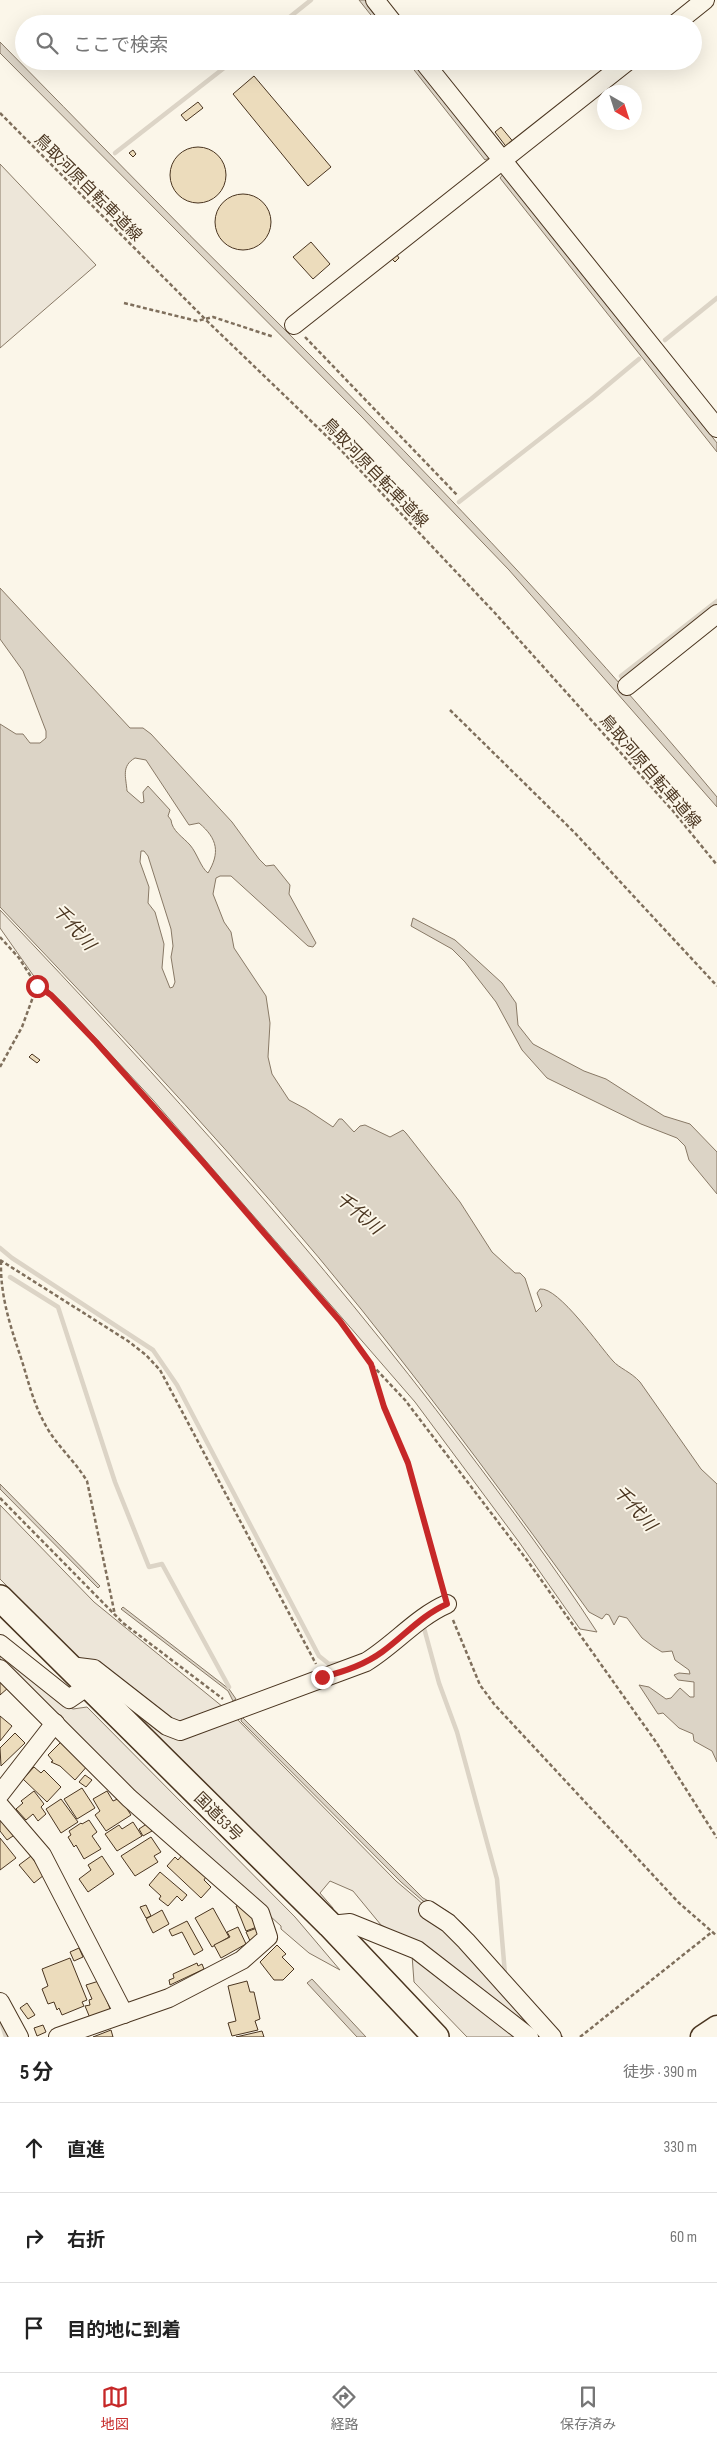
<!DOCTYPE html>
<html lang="ja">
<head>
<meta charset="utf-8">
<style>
	:root { --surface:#fff; --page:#f6f6f6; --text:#222; --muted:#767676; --line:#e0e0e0; --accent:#c62828 }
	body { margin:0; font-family:"Sofia Sans Condensed","Noto Sans JP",sans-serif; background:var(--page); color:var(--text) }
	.compass { position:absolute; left:597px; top:85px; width:45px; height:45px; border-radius:50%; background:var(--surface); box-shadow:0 5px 20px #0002; rotate:141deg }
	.stop { position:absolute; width:15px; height:15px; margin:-11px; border:4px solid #c62828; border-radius:50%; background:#fff }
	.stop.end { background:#c62828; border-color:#fff; box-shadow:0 1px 5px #0008 }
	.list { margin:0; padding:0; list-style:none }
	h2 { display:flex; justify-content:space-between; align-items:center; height:65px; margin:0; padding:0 20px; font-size:21px }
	h2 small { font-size:16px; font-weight:400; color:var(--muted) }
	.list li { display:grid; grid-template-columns:32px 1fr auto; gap:15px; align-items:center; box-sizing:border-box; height:90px; padding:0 20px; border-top:1px solid var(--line) }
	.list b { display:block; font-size:19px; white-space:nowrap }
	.list em { font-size:16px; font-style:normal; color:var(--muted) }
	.icon { flex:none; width:28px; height:28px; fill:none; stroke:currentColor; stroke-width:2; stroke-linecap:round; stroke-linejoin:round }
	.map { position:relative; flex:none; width:717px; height:2037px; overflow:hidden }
	.search { position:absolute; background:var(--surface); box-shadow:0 5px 20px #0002; left:15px; right:15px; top:15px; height:55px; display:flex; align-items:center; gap:12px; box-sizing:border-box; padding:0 18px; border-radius:28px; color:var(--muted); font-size:19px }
	.sheet { height:335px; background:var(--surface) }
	nav { display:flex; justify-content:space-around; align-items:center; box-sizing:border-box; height:70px; border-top:1px solid var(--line); background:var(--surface); font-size:14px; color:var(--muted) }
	nav a { display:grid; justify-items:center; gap:2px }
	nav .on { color:var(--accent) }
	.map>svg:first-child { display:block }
</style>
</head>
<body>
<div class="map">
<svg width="717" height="2037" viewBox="0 0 717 2037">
	<rect width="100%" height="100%" fill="#fbf6e9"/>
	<g fill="#ede6d9" stroke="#887966">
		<path d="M0,164l96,101 -96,83z"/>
		<path d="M0,910c163,171 320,346 463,535 46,61 92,122 134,187l-17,-3 -61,-87 -104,-140 -262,-302 -88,-95 -32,-30 -33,-47z"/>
		<path d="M0,1505l94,97 129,105 -41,18 -99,-63 -83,-83z"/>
		<path d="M0,1650l61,53 12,6 14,-2 208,210 45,53 -31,-17 -28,-24v-3l-141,-128 -140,-137z"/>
		<path d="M116,1698l43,28 73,-12 164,167c57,46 103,102 151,156h-11l-119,-93 -36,-19 -28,-34 -23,-10 -10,12 13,15 -1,5z"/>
		<path d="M412,1955l111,82h-56l-53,-55z"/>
	</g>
	<g fill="#dcd4c6" stroke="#887966" fill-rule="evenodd">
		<path d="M359,0h6l18,24h-5z"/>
		<path d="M0,42c85,86 168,173 254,257 161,160 318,324 463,498v10l-208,-237 -147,-153 -362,-364z"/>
		<path d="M407,61h6l76,97 -4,2z"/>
		<path d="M504,173l213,270v9l-217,-274z"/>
		<path d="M0,588l130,140h13l8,6 81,88 27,37 7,7 8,-1 16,20 -1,9 27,49 -3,4 -5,-1 -77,-70h-11l-4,2 -3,16 11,28 7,10 3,16 32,48 4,27 -2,34 4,17 17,26 17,9 27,18 6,-8h3l12,13 6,-6 5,-1 25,12 13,-7 3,3 54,69 32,50 23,21h5l5,5 11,34 6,-6 -5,-13 3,-4c19,-2 60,58 73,72 6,7 18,11 27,21l61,87 16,15v278l-5,-11 -18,-10 -1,-7 -14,-6 -16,-15 -5,1 -19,-29 10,2 17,12 5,-1 9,-10 10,9h4v-15l-16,-2 -4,-5 5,-2 11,1 -1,-4 -14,-10 -3,-9 -10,1 -8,-5 -12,-9 -15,-20 -8,-2 -5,9 -5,-10 -3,-1 -4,5 -13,-7c-74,-103 -149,-204 -228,-303 -113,-140 -237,-272 -361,-402v-183l16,10h7l7,9h10l6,-5v-7l-23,-60 -23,-32zM135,758l11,2 43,65 10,-2c19,16 21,30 9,50 -7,-5 -11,-20 -18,-28 -7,-8 -18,-14 -19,-25l-3,-4 2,-6 -22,-24 -5,6 1,10 -3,1 -14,-12c-1,-14 -6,-25 8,-33zM141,851h3l4,5 23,73 2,17 -2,11 4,25 -2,5 -3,1 -8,-20 2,-24 -9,-32 -7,-9 1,-16 -9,-25z"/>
		<path d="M413,918l42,22 47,43 14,20 2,22 15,19 51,27 22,8 58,37 26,8 27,28v42l-28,-34 -4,-14 -8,-8 -36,-14 -94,-46 -25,-28 -26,-48 -31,-40 -13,-13 -41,-23z"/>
		<path d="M0,1484l100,102 -2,2 -98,-99z"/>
		<path d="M123,1607l106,82 7,10 -3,2 -5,-10 -107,-82z"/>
		<path d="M242,1717l181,181 24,13 16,13 100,113h-4l-113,-123 -23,-13 -22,-19 -160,-161z"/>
		<path d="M312,1979l54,58h-9l-50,-54z"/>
	</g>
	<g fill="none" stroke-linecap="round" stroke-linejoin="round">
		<g stroke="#dcd4c6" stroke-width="4.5">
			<path d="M281,24l30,-24"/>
			<path d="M663,24l8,-6"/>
			<path d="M115,153l118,-92"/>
			<path d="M665,340l52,-42"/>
			<path d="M459,502l132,-103 48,-40"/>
			<path d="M621,676l96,-75"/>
			<path d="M0,1248l12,10 141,92 24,35 142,271 10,8 13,-1"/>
			<path d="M10,1277l48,30 57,175 34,85 13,-3 67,123"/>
			<path d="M424,1628l15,55 18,49 40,147 8,95"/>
			<path d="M1,2022l5,15"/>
		</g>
	</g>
	<g fill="#ecdcbc" stroke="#4a3520">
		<path d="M254,76l77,91 -23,19 -75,-92z"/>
		<path d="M198,102l5,6 -17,13 -5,-6z"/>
		<path d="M501,127l14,17 -7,5 -13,-17z"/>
		<circle cx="198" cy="175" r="28"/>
		<path d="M133,150l3,4 -3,3 -4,-4z"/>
		<circle cx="243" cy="222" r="28"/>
		<path d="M311,242l19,22 -17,15 -20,-22z"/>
		<path d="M397,255l2,3 -4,4 -3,-3z"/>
		<path d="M32,1054l8,6 -3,3 -8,-6z"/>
		<path d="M0,1680l8,8 -8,7z"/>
		<path d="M0,1716l12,10 -12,15z"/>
		<path d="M15,1733l10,10 -24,23 -1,-18z"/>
		<path d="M64,1739l25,25 -14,16 -15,-14 -9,-4 2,-1 -5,-6z"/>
		<path d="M34,1767l7,6 3,-3 17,17 -14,15 -24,-23z"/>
		<path d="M85,1775l7,5 -6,7 -7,-5z"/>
		<path d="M82,1788l13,20 -18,11 -13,-20z"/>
		<path d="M34,1791l10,13 -3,3 5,7 -8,7 -5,-7 -7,6 -10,-11 7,-6 -2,-2z"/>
		<path d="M107,1791l6,10 7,-3 11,17 -25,16 -11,-16 5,-4 -7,-12z"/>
		<path d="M61,1799l17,23 -17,11 -15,-24z"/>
		<path d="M3,1819l13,15 -9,6 -7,-9v-10z"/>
		<path d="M89,1820l8,12 -5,4 9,13 -17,10 -8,-14 -2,2 -6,-10 3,-2 -2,-4 12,-8 1,1z"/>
		<path d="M133,1822l9,14 -25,15 -12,-17 14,-9 3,4z"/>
		<path d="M148,1823l4,8 -9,5 -4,-7z"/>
		<path d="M151,1837l10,15 -7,4 4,6 -23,14 -14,-20z"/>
		<path d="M0,1838l16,20 -16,12z"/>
		<path d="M183,1854l24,21 -3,5 7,7 -10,11 -34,-32 8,-9 3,3z"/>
		<path d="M31,1856l13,19 -10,8 -15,-18z"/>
		<path d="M102,1856l12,18 -26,18 -9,-13 12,-9 -3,-5z"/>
		<path d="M160,1872l27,23 -5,6 -5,-5 -9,10 -9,-7 2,-3 -12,-11z"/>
		<path d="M146,1905l5,11 -5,2 -6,-11z"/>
		<path d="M240,1905l14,12 3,10 -11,4 -10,-25z"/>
		<path d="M213,1908l16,29 -17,10 -17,-29z"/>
		<path d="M162,1910l7,14 -16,9 -7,-14z"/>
		<path d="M187,1921l16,29 -9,5 -12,-23 -10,4 -3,-6z"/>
		<path d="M238,1927l8,17 -25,14 -7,-13 16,-8 -3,-5z"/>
		<path d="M257,1928l1,9 -7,6 -5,-11z"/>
		<path d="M277,1945l9,9 -4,3 12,12 -11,11h-9l-14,-18z"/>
		<path d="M79,1948l4,9 -9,4 -4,-9z"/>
		<path d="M70,1958l17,42 -5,2 2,4 -22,9 -3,-7 -2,2 -3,-8 -6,2 -6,-15 6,-3 -6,-17z"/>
		<path d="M197,1963l1,3 4,-2 2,5 -34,16 -1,-5 5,-2 -1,-4z"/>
		<path d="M99,1981l12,30 -21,7 -5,-12 5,-1 -1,-5 3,-1 -6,-14z"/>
		<path d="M247,1981l3,11h4l6,27 -5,2 3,9 -26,6 -4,-13 8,-2 -8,-35z"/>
		<path d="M27,2003l8,12 -7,4 -8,-11z"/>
		<path d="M43,2025l3,7 -9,4 -3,-8z"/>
		<path d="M111,2030l2,7h-20z"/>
		<path d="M262,2031l2,6h-28z"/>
	</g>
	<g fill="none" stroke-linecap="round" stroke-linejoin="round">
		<g stroke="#4a3520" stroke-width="20">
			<g id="minor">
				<path d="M375,0l19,24"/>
				<path d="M675,24l30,-24"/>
				<path d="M423,61l294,367"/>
				<path d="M294,325l334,-264"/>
				<path d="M627,686l90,-72"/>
				<path d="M0,1644l69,55 19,-13"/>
				<path d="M70,1666l24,3 73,57 13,5 186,-69c28,-17 51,-45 81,-58"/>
				<path d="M0,1669l129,129 131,115 8,24 -26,23 -73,38 -111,39"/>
				<path d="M0,1794l55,-71"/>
				<path d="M0,1806l42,49 82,159"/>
				<path d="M428,1910l20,13 18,18 86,96"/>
				<path d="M330,1925l20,-2 67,27 112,87"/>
				<path d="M0,2002l19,35"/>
			</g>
		</g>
		<g stroke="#4a3520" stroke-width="25">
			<path id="major" d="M702,2037l15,-10"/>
		</g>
		<g stroke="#4a3520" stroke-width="28">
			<path id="highway" d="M0,1598l330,327 106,112"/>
		</g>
		<g stroke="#7f6f5c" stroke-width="2.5" stroke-dasharray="4 2.5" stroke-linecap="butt">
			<path d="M0,113l205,206 134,129 155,164 179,199 44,54"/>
			<path d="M124,303l73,18 16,-4 61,20"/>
			<path d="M305,337l152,158"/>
			<path d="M450,710l125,123 142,153"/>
			<path d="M0,937l19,21 18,28 14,9 45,47 106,119 138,160 31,43 13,43 24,56 35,125"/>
			<path d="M0,1067l22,-40 15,-41"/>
			<path d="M0,1260l128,81 18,14 14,15 156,294"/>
			<path d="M1,1261c-1,36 10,67 21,100 7,23 12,44 24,65 11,20 29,35 41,55l28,134"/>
			<path d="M372,1365l33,35 122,160 129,182 61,96"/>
			<path d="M0,1498l123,125 100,76"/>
			<path d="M453,1620l27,65 14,19 184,198 39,34"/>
			<path d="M580,2037l132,-105"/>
		</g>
		<use href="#minor" stroke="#fbf6e9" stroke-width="18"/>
		<use href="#major" stroke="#fbf6e9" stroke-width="22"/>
		<use href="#highway" stroke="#fbf6e9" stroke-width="25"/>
	</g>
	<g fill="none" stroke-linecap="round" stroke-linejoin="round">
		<path stroke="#c62828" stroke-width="6" d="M37,986l14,9 45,47 106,119 138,160 31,43 13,43 24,56 39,141c-25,11 -43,32 -65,48 -18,13 -38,20 -60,25"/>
	</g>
	<g text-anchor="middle" stroke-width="4" stroke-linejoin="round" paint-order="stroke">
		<g font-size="16" fill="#4a3520" stroke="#fbf6e9">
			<text transform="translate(89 187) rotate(45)" y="6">鳥取河原自転車道線</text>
			<text transform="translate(376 472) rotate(46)" y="6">鳥取河原自転車道線</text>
			<text transform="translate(651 771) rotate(49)" y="6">鳥取河原自転車道線</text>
			<text transform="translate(219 1816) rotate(45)" y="6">国道53号</text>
		</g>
		<g font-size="18" font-style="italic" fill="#4a3520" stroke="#fbf6e9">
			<text transform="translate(74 927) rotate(49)" y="6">千代川</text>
			<text transform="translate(359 1213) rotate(40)" y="6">千代川</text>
			<text transform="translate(635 1508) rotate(48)" y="6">千代川</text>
		</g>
	</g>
</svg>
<svg class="compass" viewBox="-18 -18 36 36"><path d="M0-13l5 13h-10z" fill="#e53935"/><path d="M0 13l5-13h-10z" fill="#767676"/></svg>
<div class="stop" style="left:37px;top:986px"></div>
<div class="stop end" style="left:322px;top:1677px"></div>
<div class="search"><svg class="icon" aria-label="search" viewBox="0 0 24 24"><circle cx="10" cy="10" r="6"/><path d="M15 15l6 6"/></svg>ここで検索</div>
</div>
<section class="sheet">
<h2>5 分<small>徒歩 · 390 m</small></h2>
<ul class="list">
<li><svg class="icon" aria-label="ahead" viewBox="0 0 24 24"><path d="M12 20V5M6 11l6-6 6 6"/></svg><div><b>直進</b></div><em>330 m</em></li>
<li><svg class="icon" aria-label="right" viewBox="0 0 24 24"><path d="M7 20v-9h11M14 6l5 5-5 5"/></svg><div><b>右折</b></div><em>60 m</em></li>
<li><svg class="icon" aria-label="arrive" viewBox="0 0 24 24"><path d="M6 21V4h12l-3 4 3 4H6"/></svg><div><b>目的地に到着</b></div></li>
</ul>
</section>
<nav>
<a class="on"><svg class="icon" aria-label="map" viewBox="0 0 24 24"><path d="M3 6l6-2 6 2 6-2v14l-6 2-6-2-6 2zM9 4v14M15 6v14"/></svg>地図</a>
<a><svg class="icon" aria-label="directions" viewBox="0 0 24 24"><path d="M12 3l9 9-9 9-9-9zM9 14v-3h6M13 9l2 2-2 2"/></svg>経路</a>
<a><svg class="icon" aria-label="saved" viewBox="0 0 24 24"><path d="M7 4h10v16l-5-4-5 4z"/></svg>保存済み</a>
</nav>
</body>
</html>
